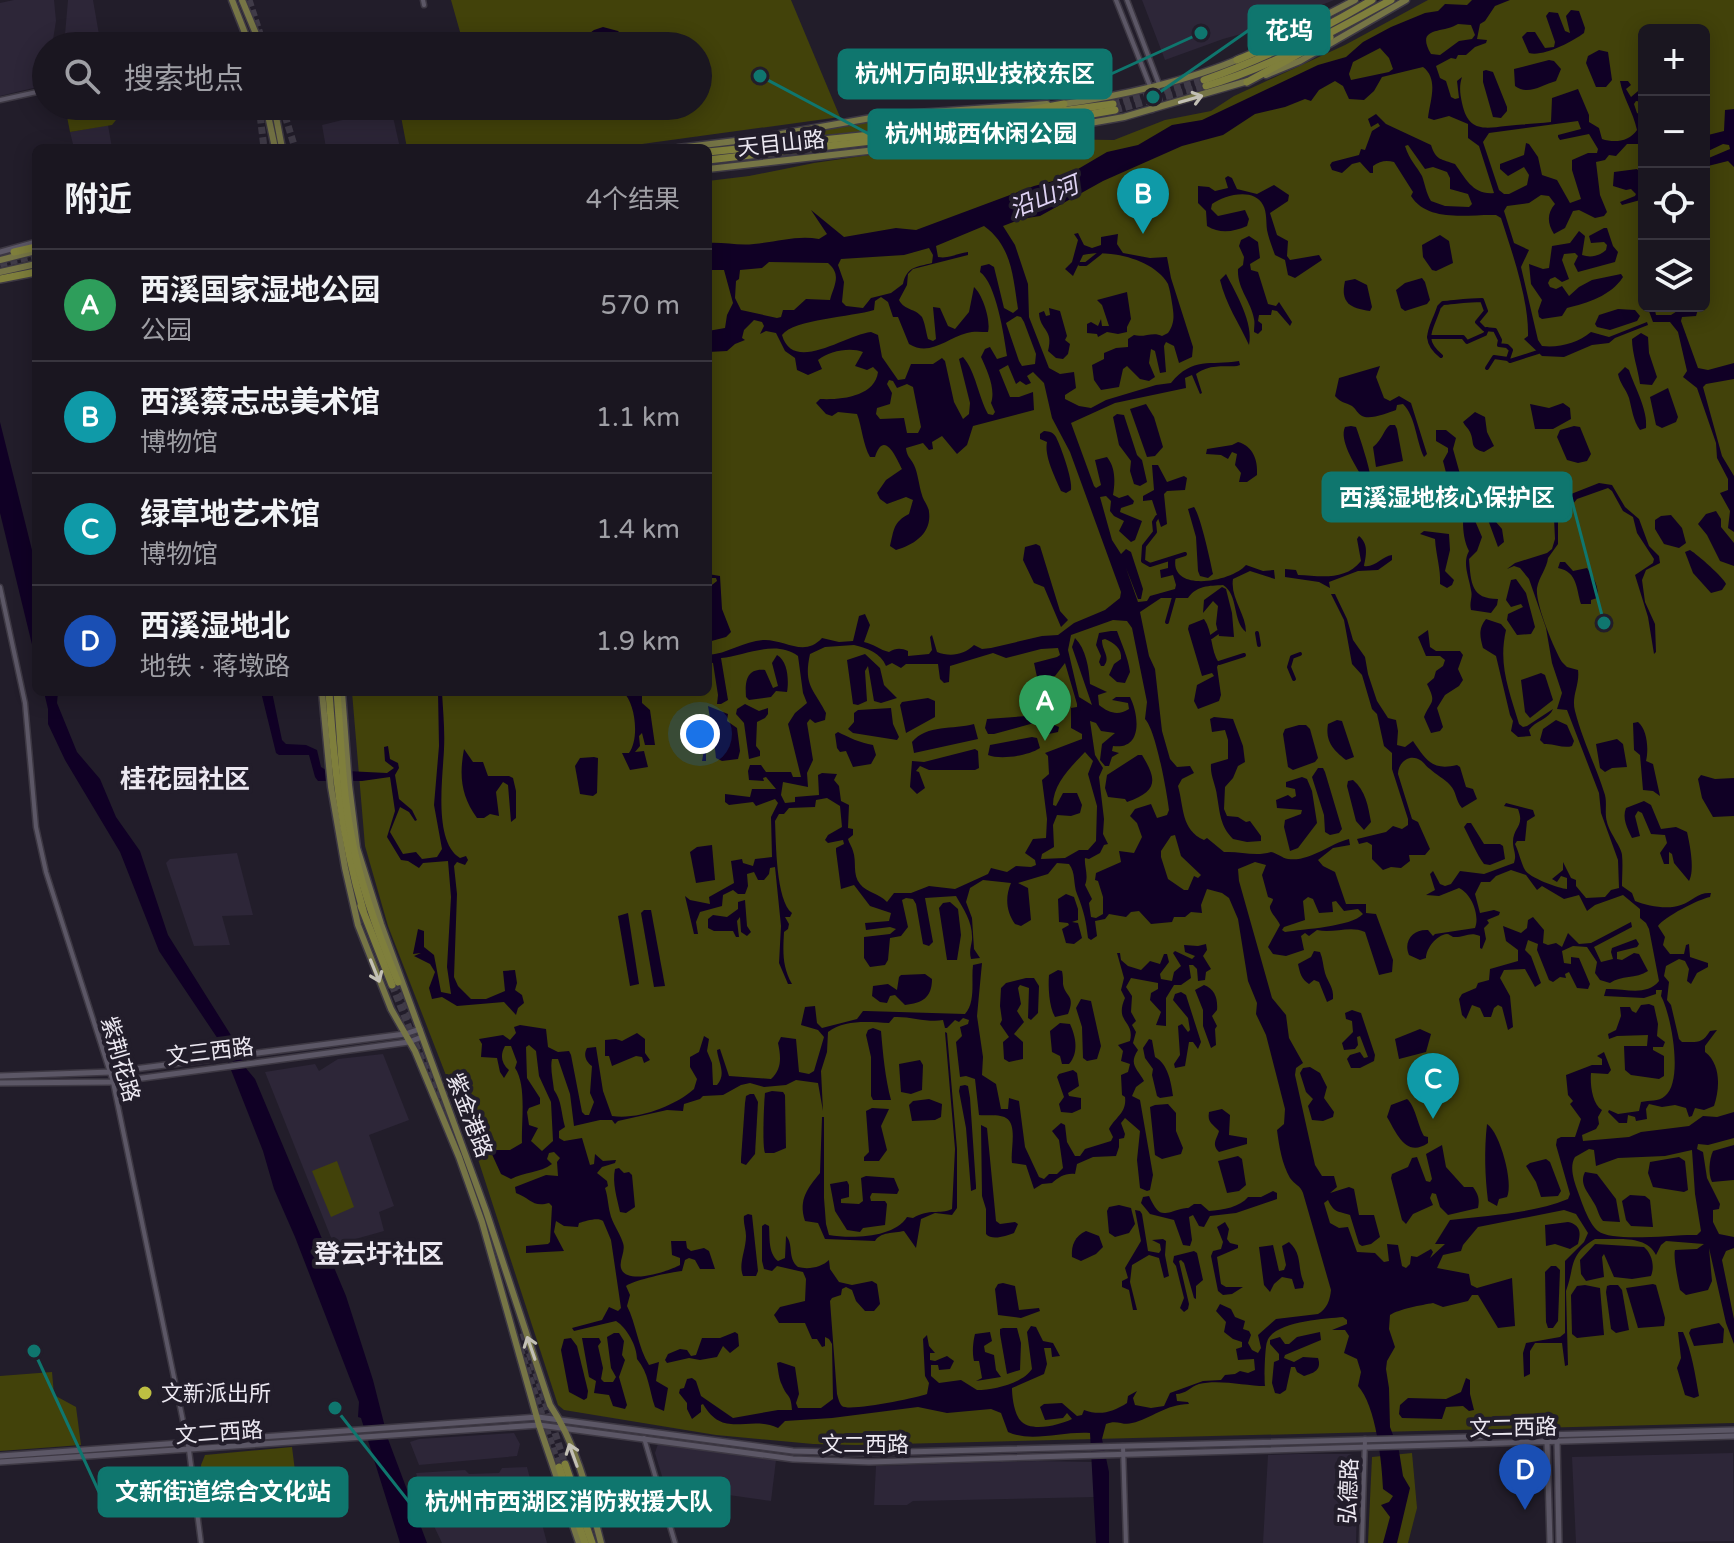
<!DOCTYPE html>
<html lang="zh">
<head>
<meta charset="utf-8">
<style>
	:root { --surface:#1a1620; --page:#27232d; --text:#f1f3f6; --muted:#9f9fa5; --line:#38353e; --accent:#b45309 }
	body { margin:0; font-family:"Varela Round","Noto Sans SC",sans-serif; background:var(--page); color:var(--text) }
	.controls { position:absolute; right:24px; top:24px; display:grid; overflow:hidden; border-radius:12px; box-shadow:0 4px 20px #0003 }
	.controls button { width:72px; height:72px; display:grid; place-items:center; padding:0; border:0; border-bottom:2px solid var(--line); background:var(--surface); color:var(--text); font:40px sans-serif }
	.you { position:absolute; left:700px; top:734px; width:28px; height:28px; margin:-20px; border:6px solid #fff; border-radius:50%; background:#1a73e8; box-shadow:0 0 0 12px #1a73e833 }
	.badge { display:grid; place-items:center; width:52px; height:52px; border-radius:50%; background:var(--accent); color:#fff; font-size:26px; font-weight:700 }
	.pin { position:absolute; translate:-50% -66px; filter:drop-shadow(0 2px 4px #0008) }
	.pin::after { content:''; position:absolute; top:42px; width:28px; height:24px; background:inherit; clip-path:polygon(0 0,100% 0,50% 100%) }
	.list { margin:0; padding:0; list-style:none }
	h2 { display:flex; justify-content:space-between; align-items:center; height:104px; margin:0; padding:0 32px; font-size:34px }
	h2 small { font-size:26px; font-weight:400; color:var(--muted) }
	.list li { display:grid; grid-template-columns:52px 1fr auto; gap:24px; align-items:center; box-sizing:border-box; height:112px; padding:0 32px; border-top:2px solid var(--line) }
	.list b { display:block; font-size:30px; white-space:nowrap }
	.list p { margin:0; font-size:26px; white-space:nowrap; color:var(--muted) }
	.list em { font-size:26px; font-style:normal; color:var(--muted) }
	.icon { flex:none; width:44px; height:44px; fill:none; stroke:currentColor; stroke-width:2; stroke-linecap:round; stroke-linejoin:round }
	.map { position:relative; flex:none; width:1734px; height:1543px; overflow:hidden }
	.search { position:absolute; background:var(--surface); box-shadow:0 4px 20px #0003; left:32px; top:32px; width:680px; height:88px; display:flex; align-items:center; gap:20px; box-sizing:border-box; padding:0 28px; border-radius:44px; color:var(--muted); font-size:30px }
	.panel { position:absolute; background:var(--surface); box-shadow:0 4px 20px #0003; left:32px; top:144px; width:680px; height:552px; border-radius:12px }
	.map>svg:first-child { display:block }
</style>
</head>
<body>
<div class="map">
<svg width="1734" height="1543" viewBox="0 0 1734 1543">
	<rect width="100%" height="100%" fill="#221d2a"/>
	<g fill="#2d2638">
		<path d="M14,0h40l2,21 -4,25h-6v39l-46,11v-93z"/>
		<path d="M68,0h25l8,46h-37z"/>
		<path d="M1142,0h192l-64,26 -47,13 -58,21z"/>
		<path d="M391,108l9,40h-74l-4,-23z"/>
		<path d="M108,125l4,23h-38l-4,-16z"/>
		<path d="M237,853l16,62 -31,1 8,29 -36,1 -28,-83 4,-4z"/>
		<path d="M383,1054l26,66 -40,15 25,71 -15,6 5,19 -50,14 -69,-173 50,-8 4,7 19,-12z"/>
		<path d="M514,1433l6,11 -3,12 -98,9 -9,-23 9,-3z"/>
		<path d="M658,1444l118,16 -5,41 -106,-15 -10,-33z"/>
		<path d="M1733,1453l1,88 -158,2 -4,-86z"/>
		<path d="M1298,1454h53l7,8 -2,81h-93l5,-88z"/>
		<path d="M1037,1461l56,1 2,35 -182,4 -6,4h-33l2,-39z"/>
		<path d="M527,1467l20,76h-105l-9,-19 -17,-51 49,-3 4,4 30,-1 3,-5z"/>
	</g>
	<g fill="#42420a" fill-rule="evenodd">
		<path d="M451,0h340l49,117 -198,27 -56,4h-179l-8,-42h299v-60h-234z"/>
		<path d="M1428,0h306v1423l-878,22 -43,-1 -97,-9 -152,-25 -6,-5 -83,-255 -87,-224 -23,-80 -13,-154h356v-511l41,-5 65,-13 131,-19 104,-5 65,1 51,-20 46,-9 23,-15 111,-51zM1644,30h60v276h-60z"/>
		<path d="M65,106h54l1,9 -8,10 -42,7z"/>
		<path d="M960,115v2l-77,13 -106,9 93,-19z"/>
		<path d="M337,1161l17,46 -23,10 -19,-46z"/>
		<path d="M52,1372l2,23 22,12 5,38 -81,6v-75z"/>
		<path d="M292,1447l4,32 -26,4 -15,12 -28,-1 -24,12 -2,-41 4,-10z"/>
		<path d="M1412,1453l5,55 -9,35h-40l4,-86z"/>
	</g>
	<g fill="#100025" fill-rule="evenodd">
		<path d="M1472,0h38l-15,6 -10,15 -5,3 -3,15 10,1 -1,3 -11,4 -9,8h-8l-2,4 -5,-1 -15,8 4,12 6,3 5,16 4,2 4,-1 -2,-17 5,-4c-3,9 -2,17 0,26 6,28 20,26 44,23 15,-2 30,-2 45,-4l1,-24 26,-9 11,26v7l10,6 3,11c12,4 27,3 35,-9 -4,-19 -14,-32 -17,-49h8l3,4 -5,4 5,8 13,-11v16l-8,-1 -2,3 3,9 6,3 -3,11 4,5v12h-17l-11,12 -7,-1 -4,5 -9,2 4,33 7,17 -3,4 -9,2 -16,-8 -6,1 -8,17 -11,6c-7,-11 -7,-21 1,-30l-6,-8 -8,-1 -12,8 -22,3 -3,5 10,32 15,7 -8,17 17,73 4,6c17,2 36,-3 49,-14l18,5 38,-15 1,3 -33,13 -6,5 -17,2 -28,12 -22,-1 -18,-17 4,-3c1,-36 -16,-84 -27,-118l-5,-3c-28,-1 -68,8 -85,-19l2,-4 -19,-30c-8,-2 -14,-1 -21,4v7h-3l-10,-11 -8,2 -10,9 -10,-3 -2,-5 2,-3 27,-7 2,-6 4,1 7,-19 8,-5 -2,-3 -7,4 -3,-8 8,-5 10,10 45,21c5,16 11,14 24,19 11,15 18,31 39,29l-15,-47 -11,-8v-14l-19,-8 -15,4 -6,-2c2,-17 11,-39 -5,-51l-41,10 -8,14 -10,9 -15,-1 -6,-13 -8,-5 -16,9 -8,11 -6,-2 -20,8 -30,7 -32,21 -41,11 -79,35 -63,35 -19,3 -18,7 12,19 13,39 1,33 20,51 11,6 14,-2 2,16 -11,7v4l14,7 12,2 15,-8 50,-15 15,-2c22,-27 39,-17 68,-22l1,4 -3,1c-16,1 -27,-2 -41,8l6,19 -2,1 -8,-19 -7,3 1,10 -71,15 -44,20 23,63 2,2 5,-3 -6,-25 12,-3c9,11 8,26 6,38l6,3 9,-3 6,6 -1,3 -12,4 -1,4 22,9 -7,19 -4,2 -12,-11 5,-10 -10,-5 -4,-5 1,-10 -5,-5 -6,1 12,43 9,14 5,-5 5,3 12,37 -2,10h-3l-12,-31 12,34 9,-1 3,-5 25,-7 1,-4 -3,-10 -12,3 -1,-8 8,-2v-8l5,-4h3c-9,38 56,26 70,9l17,6 11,-1 1,9 -25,-8 -17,8c-3,19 13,35 13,53 -14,-11 -7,-37 -23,-47 -14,1 -26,0 -35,13h-27l-21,14 9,44 6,13 7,62 8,28 7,8 13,-1 4,7 -12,6 -4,7c6,21 3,44 26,54l3,-2 17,14c16,-1 31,5 47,0 6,1 11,6 17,7 22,3 41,-15 61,-20l1,6 -17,3 -15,12 5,6 12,6 11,32h20v9l10,1 17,46 -1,12 -13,3 -14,-43c-15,-7 -32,2 -48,-2l-8,6 -4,-3 -4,3 3,14 -18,6 -13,-2 -5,-7 12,-22c-2,-6 -11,-13 -10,-19 1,-2 3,-5 3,-7l-5,-2 -6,-22 4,-10 -11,-3 -17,7 1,12 33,117 14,17 3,23 14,25 -7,5 -1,7 20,90 7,11h12l3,11 -7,6 19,-6 5,2 5,26h15l6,22 -9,7 -9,2 -3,-2 -9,-29c-12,-4 -16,-2 -22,-15l-4,3 6,20 9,5 9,-1 9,25 18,1 9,9 5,-1 -2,-17 11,1 4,21 4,2 4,-4 1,-8 6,1 14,-8 2,3 -3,6 15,-14h-10l15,-24c39,-5 81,-6 118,-21l2,-5 -14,-49 1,-6 4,-2h14l6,-18 -11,-15 3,-3 -5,-6 -2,-20 26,-10h10v-6l-5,-3 7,-4 7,18 -3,4 -17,-1c-1,11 1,31 11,37l-4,7 1,7 -3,5 -14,6 1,6 46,-4 12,-5 48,-6 14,-10 14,1 17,-5v26l-26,7 -10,-1 -1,5 6,3 4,26 13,26 -1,5 -6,1v12l6,12 15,3v11l-8,3 -4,9 12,59v25l-8,-21 -17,-75 3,33 -4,9 -22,5 -6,-5c-2,-9 -7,-33 -5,-40l22,-1 7,-5 -38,-3 -5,4 -5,10c-10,-21 -40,-15 -61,-16 -27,16 -20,28 -29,52l2,74 -3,1 -3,-23h-27l-5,8v23l-6,3 -1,-24 3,-10 34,-6 5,-4v-72l19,-19 4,-9 -12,-19 -12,-4 -86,17 -15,18 -2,6 -18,4 -6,13 32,6 2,11 6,3 35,-10 3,48 -17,2 -20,-33h-6l-4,6 -25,6 -10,-4c-11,2 -34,6 -43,12l-1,14 6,18 -8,14 -1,8 3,19 1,39 9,24 4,25 7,12 -13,55h-14l7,-26 -9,-12 8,-3 4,-6 -10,-7c-1,-27 -7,-83 -25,-103l3,-14 -4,-13 -13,-6 5,-17 -4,-6h-13l15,-6v-4l-4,-3c-18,2 -70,4 -76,25 -2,5 -3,37 -2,44 -19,0 -46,-7 -66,-2 -9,3 -13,10 -23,10l1,7 11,1 1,2c-23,0 -38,15 -57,19 -9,3 -15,-4 -26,1l-4,15 7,33v71h-13l-6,-110c-27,-2 -59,10 -82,-1l-7,-19 -10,-4 -44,4 -29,-6 -86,11 -47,3 -7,7c-30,-14 -54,12 -75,-24l-2,1v7l-9,7 -5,-10v-6l-8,-10 1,-4 4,-1 3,-9 5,-1 4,3 5,15 32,22 45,-8h14c-1,-17 -5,-12 -10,-25 -3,-5 -4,-16 -5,-22l3,-1 15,5 4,27 -3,9 2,5h23l12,-9 -1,-55 -3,-5 -4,-2v9l-3,1 -5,-8h-5l-7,-16h-26l-5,-8 6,-8 25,-6 1,-22 -3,-7 -26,-6 -5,5 -8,-2 -2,-8v-35l3,-2 4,2c1,12 -1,27 9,35l7,-3 1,-22c8,8 1,22 12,31 11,3 24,0 31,-7l1,9 9,13 13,3 20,-4 5,3 3,20 -6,7h-9l-9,-10 -4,-11 -6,-3 -4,2 -1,6 -9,3 -2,3 7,93c1,3 2,9 5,12 7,6 74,-8 85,-12l2,-11 -4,-7 -2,-37 4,-4 2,11 6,7h-5v7l5,1 12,-5 7,5 -4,8 -11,1 -1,-5h-7v11l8,7 22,-3 16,10c17,0 46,-7 55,-21l-5,-37 4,-6 5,1 7,14 10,2 7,13 -8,1 -1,-9h-7l3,16 -3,10 -32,14c0,8 2,25 8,32 10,13 40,5 52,-1l-5,-6 -4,5 -18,2 -5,-13 4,-3 18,-1 15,13 5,-1 2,-5c16,6 29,2 43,-7l1,-7 9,-5 -4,7 2,7 16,3 13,-2 6,-13 33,-12 18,-1 4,-5 10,-1 5,-3 8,2 7,-3 -1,-11 -16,1 -2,-11 6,-2v-5l-9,-3 -9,-7 2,-10 -10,-11 4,-7 11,5 4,8 10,4 -2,8 6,2 2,4 -3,8 4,7 6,3 3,-5 -3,-13 18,-16 42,-5c9,-5 12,-14 13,-24l-28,-97c-3,-8 -8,-8 -13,-15 -8,-14 -11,-32 -13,-48l7,-6 1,-15 -19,-74 -10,-21 1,-11 -9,-22 -10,-62 -9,-21 -7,-5 -15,-4 -6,16 1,8 -11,-1 -6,5h-11l-2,5 -21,2 -12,-13 -8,1 -5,5 -17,-3 -4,5 -10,2 2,15 -6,4 -3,-2c-2,-17 -4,-27 -11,-44 -4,-10 -1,-21 -8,-30l-12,-1 -9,11 -30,9 10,5 3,32 -10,6 -6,-2c-9,-13 -10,-27 -4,-41l-28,-3 -13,8 -4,14 6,16 2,31 6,9 -9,1c-2,-8 0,-12 1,-19 1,-18 -8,-30 -16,-44l-31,2 8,44 -4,4 -6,-2 -7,-40 -3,-5 -7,-1 -4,2 6,27 -7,9 -11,2 -2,22 -3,5 -15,2 -6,-9v-21l26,-3 6,-5 -6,-2 -24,3 -1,-7 24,-2 2,-8 -21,-7 -16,-21 -13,4 -5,-38v-3l8,-4 -1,-4 -15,3 -3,-3 3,-5 14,-8 -2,-21 -13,-8 -11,2 -1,7 -26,1 -5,6h-5l-4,7c1,21 1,80 17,92l-2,4h-5l4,7 -1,5 -4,3c-1,20 -2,34 8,52h-4l-9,-21 2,-37 -6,-59 -5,1 -1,6 -5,6h-6l-4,-8 -7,2 1,12 -3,8h-7l-5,-4 -10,5 -1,11 -22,6 -4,10 2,12h-4l-9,-38 5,4 20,4 -1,-7 25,-14 -3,-22 11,-2 1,4 10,3 2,-7 17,-2 -1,-40 7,-14 -3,-4 -19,7 -3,-4 -24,3 -4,-3v-8l25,3 2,-8h24l-10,-12 -3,1 1,3 -15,-1 -1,-9 2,-6h11l5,7h25l2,5h8l-13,-53 7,-11 12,-10 -4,-10 -5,-37c-23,-17 -53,0 -77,2l7,42 -7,4h-4l1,-9 -5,-32 -5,-1v-7c19,-1 36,-14 55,-15 22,-1 41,18 59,-2l17,4 14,-1 6,-25 6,-2 5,11 -6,17c10,2 16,8 25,10 7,-4 12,-4 19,-1v5l21,-2 3,-4 -2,-13 2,-2 5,17c13,5 27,3 37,-7l8,4 9,-1 51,-12 16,-1 16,-12 31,-13 15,-12 1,-6 -51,-140 -18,-34 -8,-35 -11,-11 -6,4 4,7 -5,2 -6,-4 -4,3 -8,-19 -9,5 11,27h9l14,-5 1,18 -61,16 -6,19 -10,9 -15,-18 -10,6 1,7 -4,1 -6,-7 -17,5c1,9 4,9 8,17 4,8 5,21 8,30 1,5 7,12 7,17 3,21 -15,33 -33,38l-6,-4c4,-16 3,-24 19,-32l4,-14 -7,-3 -19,7 -7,-5 -3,-6 9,-13 16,-11c-5,-10 -18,-41 -27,-12h-5c-7,-12 -8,-30 -13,-43l-19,-2 -6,4 -6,-2 -10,-11 4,-4c20,1 55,-2 58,-27l-5,-5 -6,3 -12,-4 8,-14c-13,-5 -34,-1 -45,8l4,9 -14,6 -11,-5 -2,-12 -10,-7 -9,-18 -10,-2 -6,3 4,-8 -2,-4 -8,-2 -10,10 -2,8 3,2 -10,4 -8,7 -19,1v-21l17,-3 2,-13 6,-12 -9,-33h-16v-27c15,-1 31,3 46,1 23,-2 43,-9 65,-5l8,-5 -16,-24 33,27 52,-9 20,2 118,-44 27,-7 46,-27 31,-7 34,-20 30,-5 116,-55 28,-8 17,-15 28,-15 34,-14 13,-2 7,-7 22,1zM1458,24l13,1 4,10 -3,4 -13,2 -19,14 -9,-1c-16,-28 11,-20 27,-30zM1380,48l9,10 4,11 -4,3 -38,8 -2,-6 4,-12zM1578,121l3,8 -23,6v2l2,3 29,-6 9,15 -1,4h-9l-16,7v10l9,29 -11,4 -13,-23 -15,-5 -4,-18 -9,-13 -3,-1 -2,12 -24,9v5l8,7 16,-9 5,8 -2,10 -18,9h-5l-5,-4 -16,-48 6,-9zM1408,145l17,24 8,-2 14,5 3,6v11l18,5 4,10 -3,3 -24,-1 -14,-5c-5,-8 -6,-17 -9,-25 -6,-11 -12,-15 -17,-30zM984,226c28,20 29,51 34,83l-5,4 -9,-5 -10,-41 -5,-3 -8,2 -1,6c16,11 24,63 27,84l-10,3 -7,-12 -5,2 -4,8c6,13 15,32 10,46l4,9 -2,3 -5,-1c-10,-18 -12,-42 -25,-57l-4,2 11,44 -1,11 -6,5 -9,-17 -9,-41 -3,-3 -9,6h-22l-6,15 -7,1 -16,-23 -4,-22 -7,-3c-26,3 -78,42 -89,3 12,-16 70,-18 92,-25l1,-9 6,-4 7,5 5,15h5l11,27c21,13 38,-6 58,-11 6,-2 14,-1 21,-1 3,-11 -5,-37 -14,-45l-5,25 -14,17 -7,-3 -8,-18 -7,-1 3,32 -3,2 -5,-2c-2,-7 -3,-16 -6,-22 -7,-9 -17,-6 -23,-17l8,-15 1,-11 5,-5 55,-14v-3c-11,1 -18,7 -30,5l-2,-11zM929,248l4,7 -1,8c-15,4 -25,3 -29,21l-12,9 -20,5 -8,10 -17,-2 -4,-4 2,-20 -6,-17 3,-6 63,-4zM769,262l59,1c14,12 6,22 2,37l-24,-1 -12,11h-11l-2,7 -4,1 -36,-8 -6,-12 1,-17 3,-2 1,-9 22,-2zM1017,316l4,1 3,5 12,32 -1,10 -13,2 -3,-5 -13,-38zM889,380l4,1 4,7 10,-4 6,3 8,40 -3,6h-11l-3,-15 -24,1 -4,-5 1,-6 13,-4 2,-11 -5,-9zM1113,620l14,1 5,7 15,74 -2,17c11,11 22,74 24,91l-2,5 -10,3 -6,-14 -16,5 -5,7 7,7 5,14 -8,16 -15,-2 2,11 -25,11 -1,7 3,1 5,16v17l-7,4 -5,-1 -2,-14 3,-4 -7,-14c4,-9 -1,-19 0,-27l4,1 11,-6 4,-8 4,-1 -5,-10 1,-15 -5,-42 4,-9 -8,-13 -5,-34 6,2 5,8 14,2 -13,11 -2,16 5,6h4l3,-9 7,-4 -7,-2 1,-5c30,4 26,-31 17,-49h-14l-4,3 16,3 1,6c-11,7 -20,4 -30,-4l-1,-10 9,-3 -17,-8c-1,-16 -4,-35 -15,-46l-3,9 20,58 -13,-8 -11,-47 3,-15zM854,645c13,3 27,8 32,21l6,-3 9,5 5,-4h32l2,15 4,4 5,-1 1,-16 43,-13 13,5 35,-9 17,-1 2,7 -3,2 -23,6 3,14 4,2 14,-3 10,-13 12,41v3l-6,1v20l11,6v5l-37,14 3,3 1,18 -7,6 5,39 -1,19 -13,1 -8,14 10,7 1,5 -5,2 -15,-1 -9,6 -16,-4 -3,6 -33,15 -26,-3 -18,7h-17l-7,9c-8,-9 -20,-9 -27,-18 -8,-10 -3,-22 -7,-33 -1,-4 -4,-8 -5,-12l5,-4v-6l-5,-1 1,-23 -8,-4 -2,-15 -5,-6 3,-6 -15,-1 -4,2 1,20 -24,2v5l-10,1 -4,-8 2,-13 25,5 -1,-14 6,-13 -6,-37 3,-4 5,4 10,-3 1,-7c-12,-24 -23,-27 -16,-59l15,-7zM1085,752l8,9 -5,13 9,32 -1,35 -8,9h-9l-14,8 -24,1 1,-5 12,-7 -1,-22 4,-10 14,1 9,-3 2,-8 -5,-12h-14l-7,13 -3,-1c0,-22 20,-40 32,-53zM1175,835l6,21 20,19 -3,3 -4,-2 -6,14h-4l-16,-11 -7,-22v-6l10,-15zM1308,897l5,2 6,14 14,-1 -1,-10 4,-1 8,10 14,-2 5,5c-12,13 -60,15 -78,18l-3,-2 2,-3 21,-7 -2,-19zM1589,1149l5,1 2,16 22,-8 47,-2 27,-6 3,44 6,37 -4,4c-21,-1 -83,8 -99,-4 -9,-7 -16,-28 -20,-39 -4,-11 -9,-25 -3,-35z"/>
		<path d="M1571,10l8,1 6,17 -1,5c-12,9 -41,24 -55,20l-7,-16 5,-5h8l10,16 9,-1 1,-5 -9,-26 3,-4 9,1 7,18 5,2 -4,-17z"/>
		<path d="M603,27l15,4 15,15h-61l22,-16z"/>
		<path d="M1599,50l9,2 4,28 -6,7h-10l-10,-24 2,-7z"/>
		<path d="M1549,60l5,1 7,8 -5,12c-14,4 -28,15 -41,5l-1,-17z"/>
		<path d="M1486,70l7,2 14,35v4l-6,7 -8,-1 -10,-35v-11z"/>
		<path d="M1734,109v58l-6,-6 -24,6v-7l26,-11 -1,-4 -6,-1 -19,9v-17l20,-5 1,-21z"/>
		<path d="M1637,169l6,7 -2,11 3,12 -22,6 -2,-3 15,-6 1,-2 -5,-5 -5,1 -13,-4 1,-14z"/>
		<path d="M1228,176l4,2 5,11 20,5 17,-9 15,10 -1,6 -18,12 7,22 11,6 -1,15 3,4 29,-5 3,5 -27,18 -7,-3 -3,-15 -10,-5c-3,-8 -6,-16 -8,-25 -1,-8 0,-18 -4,-25 -9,-18 -39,-10 -51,-1l-1,5 7,7 27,-6 4,9 -2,7c-14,6 -27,8 -40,0l-1,-15 -8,-8v-17l11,1 6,4 13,-3 -3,-10z"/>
		<path d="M1604,228h3l6,18 5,6 -3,10 -37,10 -4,-8 4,-8 -3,-3 -11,1 -2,6 7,19 -7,3 -7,-5 -5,2 -2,4 2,4 6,2 6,-3 7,10 10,-9 13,-7 29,-6 2,3c-12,19 -36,26 -56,31l-5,8 -20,3 -3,-2 -1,-6 4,-11 -11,-16 -2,-20 14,5 6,-1 3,-22 18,-3 9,-12 6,5 -3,19c9,3 17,1 24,-5l1,-5 -3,-3 -13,1 -2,-7z"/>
		<path d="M1078,233l6,12 8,3 9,-3v-8l17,-3 -1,10 6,9 27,5 17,-1 4,21 22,69 -1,10 -13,6 -5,-17 -8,-4 -2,4 2,26 -6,1 -5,-22 -4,-2 -2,14 6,14 -6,4 -9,-2 -13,-13 -4,3 -4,18 -18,3 -7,-10 -2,-15 12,-6v-6l12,-5 12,-1v-8l6,-4c10,3 19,-4 28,1l6,-3c7,-10 6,-18 4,-30 -1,-6 -2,-13 -4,-19 -14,-25 -59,-35 -85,-29l-10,21 -8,-7 7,-7 6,-22 -4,-6z"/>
		<path d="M1440,235l9,6 4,22 -17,8 -4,-1 -9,-13 -1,-12z"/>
		<path d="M1249,236l9,6 2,16 -10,6 1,6 7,2 10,32 8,2 3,-4 13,20 -2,4 -13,-15 -5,-1 -1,5h-12l-1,6 4,3v6l-4,4 -4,-2c0,-5 1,-9 0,-13 -3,-18 -17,-30 -16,-50l5,-4 1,-8 -5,-11 2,-6z"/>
		<path d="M1226,274c10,19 28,50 23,71 -10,-22 -23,-40 -29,-65z"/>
		<path d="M1422,278l3,4 5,18 -3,4 -22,7 -4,-3 -5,-18 9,-7z"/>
		<path d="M1355,279l12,6 5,22 -2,4c-20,-3 -30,-8 -25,-30z"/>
		<path d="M1127,292l4,27 -4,8v5l-9,2 -11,-2 -9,5 -1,-3 -10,-1v-9l4,-2 7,4 3,-7 1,7h7l-7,-21 -5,-5z"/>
		<path d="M1647,306h7l2,9h15l14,-9h14l-3,10 -14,1 -1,4 17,47 10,2 26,-7v16l-28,5 -3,3 19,69 12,20v56l-6,-4 2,-17 -10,-18 8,-3v-11l-11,-21 -1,-15 -19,-55 -14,-11 4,-6 -9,-39 -8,-10h-17z"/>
		<path d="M1049,308l11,3 7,25 -2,4 5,4 -2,10 -5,5 -7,-1 -8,-7c6,-22 -8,-20 -9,-38l5,-2 2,5 4,-1z"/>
		<path d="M1618,309l17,1 5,6 -3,5 -27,9 -13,-3 -2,-3 4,-9z"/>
		<path d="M1641,333l7,4 1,16 8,24 -5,8 -12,-1c-2,-15 -8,-31 -8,-45z"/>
		<path d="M1380,366l-4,11 8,21 6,3 9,-5 12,7 16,51 -3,3c-8,-16 -8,-40 -21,-53l-6,1 -1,5c-8,3 -26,10 -34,6 -4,-2 -6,-7 -10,-10 -7,-4 -11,-3 -17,-10l4,-18z"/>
		<path d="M1625,367l4,3c6,18 19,40 17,58l-6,2c-7,-9 -8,-21 -11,-32 -3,-9 -9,-14 -11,-24z"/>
		<path d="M1668,388l10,29 -2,5 -14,6 -6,-3 -6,-28z"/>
		<path d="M1563,403l7,5 1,11 -18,10h-18l-5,-25 19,4z"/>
		<path d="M1146,404l8,13 9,30 -8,9 -8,1 -17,-48z"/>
		<path d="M1475,412l10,5 2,15 7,14 -10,6c-15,-4 -9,-9 -14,-20 -2,-4 -5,-6 -7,-10z"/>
		<path d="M1117,414l7,1 13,40 5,5 5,22 -7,4 -6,-2 -4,-13 1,-10 -12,-16 -6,-28z"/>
		<path d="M0,422l36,144v95l-36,-148z"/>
		<path d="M1390,425h5l2,4 6,32 -27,6 -3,-20c10,-8 11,-18 17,-22z"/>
		<path d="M1351,426l5,1c3,8 14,41 14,48l-8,2c-8,-14 -23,-37 -17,-50z"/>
		<path d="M1574,426l6,1 11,27 -4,7 -9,2 -11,-3 -10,-23 3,-7z"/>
		<path d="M1436,430h10l10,8 -3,11 12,43 -10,3 -5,-7 -7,-27 5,-9v-4l-12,-7z"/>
		<path d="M1044,431c6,1 8,0 12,6 5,10 17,43 15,53l-5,3 -5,-2c-6,-14 -17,-35 -14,-49l-7,-3v-5z"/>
		<path d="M1238,442c15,4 20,18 19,33l-10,7h-8l2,-9 -6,-8 2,-11 -5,-2 -4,7 -7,-4 -15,-1 1,-5 25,-4z"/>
		<path d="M1152,465h6l9,17 17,-6 3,2 -2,12 -18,1 -3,3 3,30 -6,3 -9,-27 -9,1v-5l11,-6z"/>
		<path d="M1599,483l13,2 13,22 14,12 10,27 10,10 1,7 -14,7 -4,10 3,22 10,22 1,28 -2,2 -6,-37 -13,-42 18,-12 1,-4 -17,-26 -4,-16 -10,-6 -11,-20 -4,-3 -31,11 -19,23v22l-10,14c-1,10 -9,19 -11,30 -2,15 17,61 25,74l5,5 11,3c2,15 -7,26 -3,41 7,28 20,53 29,81 4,10 0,20 3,30 2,10 15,26 15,33 1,10 0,21 0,31l10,7 3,8c13,5 33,9 46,4 12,-4 17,-13 30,-12l-1,4c-11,2 -46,20 -52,29l7,11 -2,8 7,9h14l2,-9 3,-1 1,13 18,6v4l-11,6 -6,11 -4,-3 2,-12 -4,-8 -6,-2 -13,7 -2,10 5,6 -2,18 4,5 8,34 3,3c15,0 20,2 28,-11l7,-1 -12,16v6c16,12 15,36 9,54l-10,4 -9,-2 -3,8 -3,1 -3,-9 -11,-3 -13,2 -13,-3 -3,5 1,10 -11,2 -1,-4 -7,-2 -1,8h-8l-11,-11 1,-2 9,4 21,-3 2,-9c9,-2 17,0 24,-6 19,-15 6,-82 -4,-100l1,-6h-6v4l-12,4 -40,-2 2,-7c18,-1 40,8 53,-8l-10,-52 -3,-6 -6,-5v-9l-17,-14 -28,10 -8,6 -8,-16 -15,4 -22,-13 -5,4 -11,-15 -15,-5 -15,6 -6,6h-9l-6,12 5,19 14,-3 6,2 -1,3 -12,5 2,3 -5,5 2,11 -4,10 -2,-1v-12c-11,-5 -16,2 -27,1 -2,-1 -4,-3 -6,-3 -11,1 -21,15 -21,24l-6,2 -11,-5c-6,-14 4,-26 19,-25l5,6 2,-2 40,-6c5,-12 -3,-34 -16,-40l-20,8 -13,-1 9,-5 -5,-16 3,-3 7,13 5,2 6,-2 9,-13 24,3 30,-11c3,-10 -1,-12 -1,-21 0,-15 12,-15 5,-33l-14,-3 2,-3 27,7 2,6 -8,5 -2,20h-8l-2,3c4,8 6,19 10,26 3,7 35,19 42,19v-11l-6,-2 -4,6 -5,-3 11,-9v-8l8,16 5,2v6l10,12 19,-1 6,-7 8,-2 -1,-28 -17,-47 -2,-20 -32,-83 -10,-1 5,-16 -10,-30 -6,-35 -17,-49 -9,-11 -6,-2 -7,3 8,-6 32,-10 5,-4 3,-10 -1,-21 12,-22z"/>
		<path d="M1485,486c14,5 12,23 11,36l6,7 2,13 -6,5 -18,-49 -2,-8z"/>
		<path d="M1470,499l3,17 9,21 -5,14 -8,8c2,24 2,40 29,40l-1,6 -6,8 -20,-3c-2,-8 2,-13 0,-20 -2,-13 -9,-27 -2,-39 -8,-16 -6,-33 -5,-51z"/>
		<path d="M1194,507c7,10 16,53 19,67l-5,4 -8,-2 -2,-5 -2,-34 -8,-28z"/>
		<path d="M1716,511l5,8v8l13,16v23l-14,-5 -13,-26 -9,-11 8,-10z"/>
		<path d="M1671,515l11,13 4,15 -7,5 -15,-4 -9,-15v-9l6,-4z"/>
		<path d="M1424,531l25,3 1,16 -5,21 9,9 -2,5 -5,3 -7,-4c1,-15 -4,-28 -5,-45l-15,-5z"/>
		<path d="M1359,536c10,8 7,20 5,30 11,2 18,-10 28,-11v5l-14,10 -20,1 -29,11 1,6 -11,-6 -34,-5v-8l11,1 2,5c23,1 47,6 63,-14l-4,-22z"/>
		<path d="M1036,544l4,2 20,65 8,9 -7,7 -17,-40 -10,-4 -11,-23 2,-13z"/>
		<path d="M1690,550c8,5 33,27 36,34l-4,6 -11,3 -18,-20 -8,-21z"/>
		<path d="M1560,562h5l8,9 14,-3c6,8 13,20 10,30l-6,2v4h-10c-5,-15 -3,-32 -23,-36z"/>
		<path d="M708,574l12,2 2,33 9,23 -5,5 -18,5v-54l9,-7 -1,-3h-8z"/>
		<path d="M1516,579l10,14 9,34 -4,7 -14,1 -10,-15 1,-6 15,-7 -2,-3 -10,3 -5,-7 5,-20z"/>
		<path d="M1222,587l4,2 6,24 2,24 -15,-1 -3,-12 2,-18 -5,-5 -10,12 1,-13z"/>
		<path d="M1331,594h4l12,25 6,21 12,17 3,17 9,27 11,17 8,2 2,11 -1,14 8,2 8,-6c13,19 19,30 44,24l3,2 6,20 7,2 4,10 -15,9c-7,-8 -5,-16 -12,-23 -6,-7 -14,-10 -20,-16 -4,-2 -6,-7 -10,-9 -11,-7 -22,3 -22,14l14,45 6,3 12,27 -5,6h-16l1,6 -9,7 -10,-1 -8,3 -11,-11v-14l-5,-3 -8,2 -2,-5 29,-7 7,-6 9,3 6,-4v-6l-16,-50v-16l-8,-7 -7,-32 -5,-5 -10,-34 -10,-11 -8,-44z"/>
		<path d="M1204,619c9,13 6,31 15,44l-2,4 4,28 -2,6 -21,8 -4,-8 3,-16 17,-9 -2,-3 -10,3 -14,-47 1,-4z"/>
		<path d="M1486,619l15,5 5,6c-8,35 3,60 13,94l4,3 4,-1 26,-17c-4,10 -18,12 -24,21l2,6 -13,1 -7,-6 2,-10 -3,-6 -14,-59 -13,-8c-3,-11 -5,-19 3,-29z"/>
		<path d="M1428,630l2,17 6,4h24l3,4 -5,14 5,11 -4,6 -14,9 -8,13 6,19 -3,4 -9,2 -7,-16c7,-17 13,-13 3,-33l7,-6 2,-7 7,-5 2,-6 -5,-4h-14l-8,-19z"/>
		<path d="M1111,631h6c5,14 11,26 13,41l-5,11 -8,-1 -8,-7 5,-11 7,-5c1,-11 -7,-16 -16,-20l-3,1c0,11 9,17 2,26h-3l-2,-4 2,-6 -5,-11 3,-12z"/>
		<path d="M865,654l15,14 4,17 13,13 -16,5 -7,-2 -6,-35 -3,5 2,30 -9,4 -5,-1 -6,-44z"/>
		<path d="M777,655c11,6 12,26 10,37l-11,-1 -5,6 -22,3 -3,-3c-1,-15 0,-29 19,-27l8,18 5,-2 -6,-23z"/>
		<path d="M1541,673l4,2 8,25 -23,18 -5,-6 -4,-32z"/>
		<path d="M44,692h14l-1,11 20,49 23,27 16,38 24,34 28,84 71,113 6,19 10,12 91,217 27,84 15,59 39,104h-27l-39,-125 -3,-1 1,-15 -64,-165 -21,-48 -11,-38 -43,-109 -61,-91 -39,-99 -55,-92 -17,-36v-15z"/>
		<path d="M261,692h11l10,48 4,4 20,1 11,5 4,17 5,3 61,3 7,-5 -9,-7 -1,-14 4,-1 2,13 8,4 1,5 -4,7 4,24 13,11 5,10 -2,1 -6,-9 -9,-5 -10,25 13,22 13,-2 6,7 15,-2 5,-8 -8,-44 5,-59 -1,-54h4c1,19 3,38 2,57 -1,27 -11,93 16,109l6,-2 2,4 -3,5 -8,-3 -3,4 3,28 -3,83 4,9 13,13h15l19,-8 -2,-20 12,-1 2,13 -2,7 7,5 2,8 -6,5 -2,7 -12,-13 -47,4 -15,-9 -10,2 -3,-11 6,-16 -5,-8 -16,-8 7,-3 -8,1 5,-25 6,2v16l10,8 7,37 10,2 -4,-27 4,-70 -3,-36 -25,2 -4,5 -11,-7 -7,-1 -14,-23 8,-26 -5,-34 -28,4h-44l-3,-4 -6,-22h-30l-3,-2z"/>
		<path d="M623,692h30l-1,3 -10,1v7l8,7 5,35h-10l-3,-12 -3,3 1,10 -5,6 9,-1 4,16 -18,3 -8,-17h7c11,-15 6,-51 -6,-61z"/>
		<path d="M928,698l7,3v16l-29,16 -6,-28 2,-3z"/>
		<path d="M745,704l14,7 9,-3v6l-3,4 -8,4 -1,24 4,5v5l-11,3 -5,-36 -8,-9 1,-5z"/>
		<path d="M708,706l20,8 -1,7 10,7 3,23 -2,8 -16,2 -6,-3 -4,-35 -3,-1 -3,3v36h-4l2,-11 -6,-33 12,1z"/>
		<path d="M891,708l2,16 6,13 -2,3 -44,-7 -5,-4 6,-7v-9l4,-3z"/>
		<path d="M1034,711l13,11 12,5 -1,5 -14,3 -10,-12 -40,11h-6l-3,-6 2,-9 40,-3z"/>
		<path d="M1214,717l19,2 10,27 2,16 -7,4 -5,12 -8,9 -1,22 3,7 11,1 8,5 4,-1 11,15v5l-14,1 -14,-3c-13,-13 -13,-26 -16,-43 -1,-11 -7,-20 -6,-32l17,-5v-19l-3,-10 -13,2 -2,-13z"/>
		<path d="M1337,720l5,1 12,36 -8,3c-13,-10 -21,-19 -18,-36z"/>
		<path d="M1556,720l11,5 7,16 -2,5c-9,3 -18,-3 -28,-2l-4,-4 3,-11z"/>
		<path d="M1638,722c9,7 11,27 8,39l7,3 7,32 -7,-5 -10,-1 -3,-35 -6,-5 -1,-27z"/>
		<path d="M974,724l4,15 -64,14 -2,-11c15,-18 41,-12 62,-18z"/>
		<path d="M1299,725h7l4,4 8,29 -3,4 -22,8 -5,-3 -5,-33 2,-5z"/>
		<path d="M838,732c10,5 22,11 35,13l3,10 -5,9 -18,3 -7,-16 -6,1 -3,-4 -2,-14z"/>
		<path d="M1032,737l5,1 3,10c-12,8 -40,12 -52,7l2,-10z"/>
		<path d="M1617,739l6,5 4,23 -15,1 -7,4 -5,-4 -4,-24z"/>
		<path d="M464,749l9,13h10l5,14h21l4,2 3,13v27l-5,4 -3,-37 -5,-3 -7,10 3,24 -9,-2 -6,4h-7c-16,-22 -18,-42 -13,-69z"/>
		<path d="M975,749l3,2 1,17 -4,2h-46l-9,-4 -4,5 3,1 6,16 -8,6 -7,-7 2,-26 12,1z"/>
		<path d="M1138,755h4c16,26 15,36 -15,47l-2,-3 -17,-2 -3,-9 2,-13z"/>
		<path d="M594,757l4,1 -1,35 -4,3 -13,-2 -5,-28 5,-8z"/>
		<path d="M1318,768h5l2,4 17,57 -3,4 -9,2 -5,-3 -1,-17 -12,-38z"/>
		<path d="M1701,775l14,4 19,-1v38l-21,1 -11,-19 -4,-19z"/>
		<path d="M1302,777l5,2 5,12 5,32 -19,25 -8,3 -6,-24 1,-7 16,-6 1,-4 -25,-2 -1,-8 12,-5 4,3 4,-2 -1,-7 -9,-2v-5z"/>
		<path d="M1353,780c13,11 15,26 18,42l-7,8 -8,-9 -9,-35 1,-5z"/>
		<path d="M1644,801l7,4 10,24 15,-2 11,5c3,13 8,39 2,49l-15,-18 -2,-9 -3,-2v12h-5l-4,-11 7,-10 -2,-8 -14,-1 -9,-21 -4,-2 -3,5 5,20 -8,2c-5,-10 -10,-20 -6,-30z"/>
		<path d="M1467,823h4l13,21h16l3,2 2,13 -15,6 -6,-1c-7,-9 -14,-26 -20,-37z"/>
		<path d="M712,845l3,35 -19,3 -6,-31 7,-5z"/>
		<path d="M1066,894l8,3 4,12v11l-6,2 6,1 4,15 -8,6 -8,-1 -4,-14 7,-4 -1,-2 -9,-1 -1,-23z"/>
		<path d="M745,900l2,26 4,6 -4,4 -6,-4 -1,-15 -3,4 2,16h-3l-3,-6h-19l-6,-3v-9l5,-4 14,2 11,-8v-7z"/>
		<path d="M950,902l8,7 3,26 -4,25h-10l-8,-52 4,-5z"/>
		<path d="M644,910h7l14,76 -11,1 -13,-74z"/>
		<path d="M628,913l11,71 -9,2 -12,-70z"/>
		<path d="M1533,917l11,13 -1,13 5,2 8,-2 6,4 6,-14 11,11 12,-1 40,-21 1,5 -38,20 7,15 12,-3 -2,-7 1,-4 24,-9 3,5 -2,3 -20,5v7l5,1 12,-7 5,1 9,17c-12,8 -27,4 -38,12l-10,-3 -5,-7 2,-11 -10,-15 -14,-1 -11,5 2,12 7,1v-7l8,1 11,26 -2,5 -11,-1 -8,-16 -4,2 1,4 -6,-1 -7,5 -4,-2 -12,-30 1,-6 -10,-4 -3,10 6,6 10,27 -6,4 -10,-18 -21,1 -4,8 10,18 3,31 -5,3 -6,-23 -4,-2 -4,3 -3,9h-7l-4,-9 -8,-3 -6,14 -4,-4 -3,-16 3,-5 14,-6 2,-5 11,-3 1,-11 28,-8v-11l-12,-9 -3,-15 18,7 6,-5 1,-8z"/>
		<path d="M1206,944l1,6 -4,6 8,13 -5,3 -1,8 -7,1 -1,-12 -4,-4h-4l2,13 -10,7h-7l-8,13v28l-10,-1 5,-13 -11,-12 1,-7 7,-4v-6l-27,-5 -5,9 6,9 -1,16 5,9 -4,4 4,7 -3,11 5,7c-10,15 0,19 6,31l-8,6 -4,9 8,4 13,75 -3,15 -3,1 -7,-3 -3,-28 3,-29 -15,-13 -4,5 4,11 -1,4 -5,1v8l-3,9 -23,1 -16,7 -2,10c-10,-1 -16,3 -23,9l-10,1 -8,5 -8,-24 -14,-2c-2,-12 6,-38 -6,-45 -6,-4 -19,-2 -27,-3l-4,-36 -9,-3 -6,1 -4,-35 6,-6 -2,-9 8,-3 1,-4 -6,-2 -4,4 -4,-2 -8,8h-2l-2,-8c-15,3 -33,-4 -49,-3l-5,6c-20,-1 -44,-4 -61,9l-1,20 -6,19 2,40 -5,-28 -22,-3 -10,5 -22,2 -14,-4 -9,2 -18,10 -20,1 -3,3 -16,5 -1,7 -16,-1 -49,11 -3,3 -3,-4h-12l-26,6 -4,-32 -12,-35h-6c-2,9 1,21 2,31 8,11 7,23 11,37l-6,4v7l5,3 18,-3 8,27 4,-1 1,-10 8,7 13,-1 -1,3 -13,4 -5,6 10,8 1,5 -3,2c3,9 3,17 5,25 2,10 10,20 13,30 3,8 -4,17 -2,25 5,18 48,3 59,-3v-7l-8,-3 -1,-14h15l1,7 4,3 13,-3 5,3 6,18h-15l-5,-9 -6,-2 -4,2 -3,11c-11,1 -48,9 -56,15l4,9 -3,11c9,17 11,42 22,59l10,-3 -3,19 12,7 -4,23 -9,-4c-6,-17 -6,-34 -18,-48 0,-13 -10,-31 -21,-38l-42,10 -2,-3 30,-8 7,-13 9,4 3,-3 -10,-68 -8,-19c-5,-4 -17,0 -24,2l-1,4 -14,-1 -8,-5 -2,11 10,19 -38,2v-7l22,-2 2,-2 2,-36 -3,-3c-16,5 -19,-5 -33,-10l-1,-6 31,-12 12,1 -1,-14 3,-4 -6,-6 -5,1 -2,6 5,5c-12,9 -28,8 -41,15l-10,-5 -11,-24h20l12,-7c-1,-20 5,-58 -7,-75l2,-6 -6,-16h-6c-5,9 -4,17 4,24l-5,8 -4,-6 -3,-14 -16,-1 1,-13 -3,-5 24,-4 7,5 6,-7 -2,-6 6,-2 26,4 2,18 10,5 11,-1 2,4 11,57 3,3h4l5,-13 -4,-9 2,-27c-6,-4 -9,-11 -5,-18l9,-1 7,44 9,25c26,4 63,-10 82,-27l3,-10 -7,-12v-10l9,-5 5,-16 5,3 -2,12 5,12 1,22h4c10,-11 1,-23 0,-35l3,-1 9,27 42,3c11,-10 10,-22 7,-36l3,-6 15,2 3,33 10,2 5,-3 10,-34 -6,-7 -17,-5 4,-18 10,-1 2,17 5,5 35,-9 6,-8h3l99,3c11,-12 6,-34 8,-49l9,-2 -5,53 6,41 -1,18 14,9 5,25h7l1,-11 10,3 6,46 14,30 5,2 5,-5h8l6,-6 -4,-28 -7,-9 9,-8 4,2 2,17 8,14h5l5,-7 26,-8 2,-4 -4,-8c6,-12 18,-16 16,-32l-3,-2 -1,-20 7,-3 2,-8 -9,-3 2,-10 -5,-6 12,-4c5,-21 -16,-18 -5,-43l-4,-8 3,-12 -7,-25h3l1,7 7,6 13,4 9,-9 10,3 4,-10h3l2,8 -9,12 1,5 11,2 2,-9 7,-6 -8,-13 2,-2 17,8 3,-3 -10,-4 -1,-7 14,1zM529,1045l7,6 3,25 12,26 2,39 -11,10 -11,-10 7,-13 -9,-3 -2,-13 2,-4 11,-4v-6l-13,-20 -1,-31z"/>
		<path d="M1314,951l6,1c3,7 3,14 5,21 3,10 9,14 8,26l-6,3 -8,-20 -5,-2 -5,4c-8,-5 -9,-11 -11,-20l13,-7z"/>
		<path d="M1058,970l4,1c1,4 1,9 1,13 2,13 13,11 5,30l-13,3c-6,-10 -7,-31 -6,-42z"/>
		<path d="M925,974l7,5c0,19 -10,24 -27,26l-10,-10 -5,1 -3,7 -7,-1 -8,-6 1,-10 15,-2 9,6 2,-13 2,-2z"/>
		<path d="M1026,978h8l5,8 -1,27 -7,7 -3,-2 1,-30 -9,-3 -2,3 3,16 -4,7 7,11 -10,12 9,8v17l-14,3 -5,-3 -1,-17 6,-5 -9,-13 2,-4 -2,-14 1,-18 5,-5z"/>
		<path d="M1204,985c11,4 14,14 13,25l-5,6 5,10 -2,3 1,16 -5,3 -8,-22v-16l-8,-20z"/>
		<path d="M1181,992l5,3 15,47 -3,7 -5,-7h-4l-4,24 -10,2 -1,-4 6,-9 -2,-29 4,-2 6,8 2,-2 -2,-12 -15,-18 2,-6z"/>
		<path d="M1081,999l10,2 10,45 -4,13 -10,2 -4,-3 -1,-31 -6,-19z"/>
		<path d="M1649,1004l5,2 4,18 -1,12 8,6 -2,5h-10v3l11,6v20l-5,3 -28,-4 -6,-5 -1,-24h23l1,-11 -31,1 -8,3 -1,-5 8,-4 5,-14 -1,-9h10l2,4 4,2 5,-8z"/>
		<path d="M1352,1010l9,3 14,42 -1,6 -14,7h-9l-4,-9 3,-4 10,-3 4,6 4,-1 -8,-21 -3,1 1,8 -3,4 -11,1 -2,-7 11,-11 -1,-11 -6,-2 -1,-6z"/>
		<path d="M1060,1023l10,1c6,13 9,29 -1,40h-7l-2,-8 -8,-4 -2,-21z"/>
		<path d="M873,1028l8,3c2,23 4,46 10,69h-18l-2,-4v-39l-5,-22 2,-5z"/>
		<path d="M1420,1029l11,5 -5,18 -27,7 -4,-20z"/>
		<path d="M945,1032l2,1 10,116v59l-5,7 -17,-2 -14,6 -5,29 -12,-17c-10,2 -24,1 -29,10l-50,-2 -7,-16 -13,-2c-7,-22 3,-33 15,-48l2,-56h2v81l2,26 3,11c22,4 65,3 78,-18l6,1c17,-10 26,-3 39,-9l3,-60z"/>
		<path d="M637,1033l8,6v14l5,7 -6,3 -2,-6 -6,-1 -24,10 -3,-10h-4v-16l11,-1 6,2z"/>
		<path d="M1149,1039l3,1 3,17c13,7 16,25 18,39l-13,2 -3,-2 -5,-21 1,-6 -8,-11 -2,-10z"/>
		<path d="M920,1060l3,5 -1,25 -11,4 -10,-2 -2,-28z"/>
		<path d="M1310,1067l10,6 7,14 -3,11 10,14 -1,5 -10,4 -11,-1 -4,-14 5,-7 -7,-7 -6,-19 3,-5z"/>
		<path d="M1073,1070l4,3 2,13 -11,7 1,3 12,2v11l-9,4 -11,-1 -2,-8 5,-7 -7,-20 2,-3z"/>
		<path d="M965,1085l3,1 2,12 6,88v3l-5,2 -5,-63 -7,-37 1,-5z"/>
		<path d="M772,1091l11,1 2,3 1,53 -12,5h-9c-3,-6 -1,-51 0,-60z"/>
		<path d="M750,1094h4l4,8 -3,52 -9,11 -5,-2v-4l4,-56 1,-7z"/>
		<path d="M929,1099l13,5 -1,13 -6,3 -23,1 -3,-16 4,-4z"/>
		<path d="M1407,1099c8,6 11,27 17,37l4,1v6c-22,15 -31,-9 -41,-26l4,-12z"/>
		<path d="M1168,1104l8,9v18l7,17 -2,6 -19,5 -7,-4 -5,-48 5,-2z"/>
		<path d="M872,1108l17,1 -8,17 6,24 -8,11h-15v-4l5,-5 -3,-41z"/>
		<path d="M1222,1109l8,6 -1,20 18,3v6l-28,8c-8,-8 -2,-13 0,-21 -6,-7 -12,-8 -10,-19z"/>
		<path d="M1487,1124c13,8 27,60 20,73l-8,2 -2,7 -9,-5c-3,-25 -4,-50 -1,-77z"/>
		<path d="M981,1125l6,3 9,93 4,3 15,-2 3,2 -4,9c-8,3 -22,8 -28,1v-25l-4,-13z"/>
		<path d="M1442,1145l4,22 18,20h9c5,7 7,12 5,21l-30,7 -8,-8 -4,-13 -4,-1 -2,5 3,7 -20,9 -7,10 -4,-4 -11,-42 1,-4 16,-7 4,-9 5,-1 9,24 4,1 2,-3 -6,-25z"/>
		<path d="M1734,1145v35l-22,2c-4,-8 -3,-22 1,-31z"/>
		<path d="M1238,1156l4,3 4,26 -7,6 -12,2 -9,-32z"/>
		<path d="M1679,1157l6,4 3,29 -4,2 -31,-5 -5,-14 2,-11z"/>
		<path d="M1546,1159l4,3 11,29 -3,5 -17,1 -5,-15 -10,-16 4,-3z"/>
		<path d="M619,1168l5,5 5,-1 3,3 3,32 -9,6 -6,-1c-3,-14 -8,-29 -5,-43z"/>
		<path d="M1585,1172l12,2 19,25 4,23 -17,-1c-5,-6 -5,-12 -9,-18 -6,-11 -15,-19 -9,-31z"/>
		<path d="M866,1176l28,2 5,12 -2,4 -25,-1 -2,4 1,4h14l2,3 -2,21 -22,3 -3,4 -13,-2 -12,-19 -5,-27 17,-3 2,4v12l-8,2v4l18,1 4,-3 -2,-23z"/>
		<path d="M1273,1191l4,2v6l-41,14 -26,3 -6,11 -5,-1 -6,-11 -4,2 3,23 -2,6 -7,-1 -9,-25 -24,-6 -9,-11 2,-6 6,-1c10,21 12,19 32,13 12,-3 3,2 13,-5h7l8,7c14,-1 31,-4 39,-14h13z"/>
		<path d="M1630,1195l15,1 5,4 3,27 -22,-1 -5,-6 -4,-19z"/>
		<path d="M1119,1205l12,3 4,16 -6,9 -14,4 -6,-4 -2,-22 2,-4z"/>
		<path d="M1135,1210l5,1 2,3 6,37 11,2 2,-3 -1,-6 -8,-4 11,-1 3,2 -1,14 4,21 -5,2 -5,-20 -10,-3 -17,10 -2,17 7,28h-4l-4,-20 -7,-3v-6l6,-3 -3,-10 16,-27z"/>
		<path d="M748,1214l4,1 6,56 -2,5h-13c-5,-12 3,-26 3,-40 0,-7 -3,-13 -2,-20z"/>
		<path d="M1225,1222l4,7 -2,10 3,4 8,2v3l-21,9 4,27 5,3h17l-11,7 -9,1 -5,-4 -7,-35 2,-5 8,-2 2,-7 -6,-15z"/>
		<path d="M1568,1222c13,3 13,11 10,22l-8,5 -15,-5 -9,2 -1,-21z"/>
		<path d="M1086,1231l13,5 4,11 -7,7 -15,7 -9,-4c-1,-12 3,-21 14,-26z"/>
		<path d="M1289,1242c14,12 8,27 15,41l-1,5 -8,1 -3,-10 -10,-2 -8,7 -4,8 -6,-7 -5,-38 14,-2 6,26 5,-1 2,-5 -4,-19z"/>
		<path d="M1595,1244l49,3c8,7 11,19 7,29l-19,3 -18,-2 -10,-23 -2,3 2,20 -18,4 -5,-7 -1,-14z"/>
		<path d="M1194,1251l3,2 6,27 -7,6v13l-2,-1 -10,-35 -3,-3 -2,1 10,43 -1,5 -4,3 -4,-4 4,-10 -8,-32 -3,-4 1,-6z"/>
		<path d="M1551,1266h5l4,4 -2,51 -5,7h-5l-2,-6 -1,-50z"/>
		<path d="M1003,1283l12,3 4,24 20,-2 1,3 -19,7 -23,-3 -3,-26 3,-5z"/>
		<path d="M1653,1284l3,1 9,33 -1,8 -26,2 -12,-40z"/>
		<path d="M1585,1285l15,3 4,47 -27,3 -5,-4 -1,-39 6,-9z"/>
		<path d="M1610,1285h8l4,5 7,40 -13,3 -5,-4 -5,-37 1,-6z"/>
		<path d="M1719,1323l5,6 -1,14 -29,3 -5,-13 2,-4z"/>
		<path d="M1003,1328h14l4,15 -1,27 -13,4 -7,-40v-5z"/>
		<path d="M735,1332l3,2 1,12 -9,7 -7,-7 -6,11 -17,3 -11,-2 -22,5 -2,-3 3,-6 12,-5 7,1 4,6 5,-1 6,-17h18z"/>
		<path d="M990,1332l2,9 -8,5 1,6 9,3 2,15 5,7 -25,4 6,-3 -3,-17h-5c-2,-9 -1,-19 1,-27z"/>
		<path d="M1320,1332l1,8 -36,15 -1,3 10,4 9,-5 15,1c4,12 -4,15 -14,18l-7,-4 -2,-5h-4l-5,23 -6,4 -5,-1 -3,-10 2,-21 5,-2v-6l-9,-10v-4l10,-3 5,7h4l8,-7z"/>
		<path d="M1678,1332h5c9,20 12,42 16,64l-5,2 -9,-3 -8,-27 4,-10z"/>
		<path d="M614,1333h5l5,8 -2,14 3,5 -6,17 8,28 -2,4 -12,-3 -4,-11 -15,-2 2,-12 -7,-4 -7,-39h17l2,4 -3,4 5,22 -2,11 3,3h9l3,-5 -5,-9 -4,-31z"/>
		<path d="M571,1338l6,8 11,45 -1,7 -3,2 -15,-8 -8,-42 3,-11z"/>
		<path d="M1466,1378l4,2v14l4,16 -5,1 -6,-5 -17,1 -4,12 -40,-1 -3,-4 1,-9 8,-7 38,1 15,-7z"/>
	</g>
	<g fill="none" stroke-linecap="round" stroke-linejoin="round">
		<g stroke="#100025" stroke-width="4">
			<path d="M1080,264h6l14,-11"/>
			<path d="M1429,337h34l4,5 18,-8 2,-5"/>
			<path d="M1441,356c-21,-17 -9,-27 -2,-49l4,-4c12,-1 28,-3 39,-3l4,11 -9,11 7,7 11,1 5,10 -1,5 8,1 4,4 -3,9 2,2 28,-9"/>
			<path d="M1487,368l7,-11 14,2"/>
			<path d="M1157,517l-3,5 1,10 -11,14 -1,15 7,4 35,-11"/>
			<path d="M1167,622l7,-25"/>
			<path d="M1257,633l2,12"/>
			<path d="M1211,637l7,-5"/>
			<path d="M1219,663l25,-8"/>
			<path d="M1294,679l-5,-12 3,-10 8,-3"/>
		</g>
		<g stroke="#403b48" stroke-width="7" stroke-dasharray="7 3.5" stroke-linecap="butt">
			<path d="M249,0l15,46"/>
			<path d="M1113,104l91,-24"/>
			<path d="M259,106l5,42"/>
			<path d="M282,106l13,42"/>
			<path d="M1115,110l91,-24"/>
			<path d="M0,255l14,-3"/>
			<path d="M0,264l36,-8"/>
			<path d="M398,982l15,38"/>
			<path d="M392,985l57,142"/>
			<path d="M523,1333l42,131"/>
			<path d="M520,1348l39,119"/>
		</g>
		<g stroke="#3d3843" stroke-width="7">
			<g id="tertiary">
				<path d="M423,0l1,5"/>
				<path d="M1116,0l34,86 2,24"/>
				<path d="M1127,0l32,84 -5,19"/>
				<path d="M224,46l22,-5"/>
				<path d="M0,100l46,-10"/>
				<path d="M0,587l25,116 11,124 10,45 67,210 76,368 12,93"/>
				<path d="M644,1438l31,105"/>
				<path d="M1123,1446l3,97"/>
				<path d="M1362,1543l3,-104"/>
			</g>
		</g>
		<g stroke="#3d3843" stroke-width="8">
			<g id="secondary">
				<path d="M0,252l36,-10"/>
				<path d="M0,1076l111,-4 294,-38 15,-5"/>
				<path d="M0,1083l113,-1 296,-40 13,-5"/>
				<path d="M1557,1440l2,103"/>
				<path d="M1547,1442l3,101"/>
				<path d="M0,1456l538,-39 255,34 75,2 866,-23"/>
				<path d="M0,1462l539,-37 254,34 76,3 865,-26"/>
			</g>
		</g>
		<g stroke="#3d3843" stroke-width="9">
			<g id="primary">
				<path d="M232,0l18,46"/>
				<path d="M242,0l19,46"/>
				<path d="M1280,39l75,-39"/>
				<path d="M1266,75l34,-14 106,-61"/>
				<path d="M1063,104c53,-7 129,-24 178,-46"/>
				<path d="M266,106l9,42"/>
				<path d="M274,106l8,42"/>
				<path d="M1073,126l51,-9 124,-36"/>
				<path d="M678,148l74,-9 136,-24 159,-11"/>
				<path d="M708,169l318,-36"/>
				<path d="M0,260l36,-9"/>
				<path d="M0,272l36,-8"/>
				<path d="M322,692l9,95 14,81 13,57 33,84 24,42 44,106 23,65 57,203 40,118"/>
				<path d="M342,692l7,93 8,63 24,76 105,287 64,194c27,40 39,92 51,138"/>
			</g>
		</g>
		<g stroke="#3d3843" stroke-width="10">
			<g id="trunk">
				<path d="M1237,60l81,-34"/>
				<path d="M1204,80c60,-21 114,-48 168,-80"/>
				<path d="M1247,82l83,-45"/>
				<path d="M1206,86c66,-19 125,-54 185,-86"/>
				<path d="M1019,112l45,-8"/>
				<path d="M934,139l140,-14"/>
				<path d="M708,152l220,-23 185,-25"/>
				<path d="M708,160l361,-42 46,-8"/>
				<path d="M14,252l22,-5"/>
				<path d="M0,279l36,-7"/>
				<path d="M329,692c5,75 13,146 34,218"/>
				<path d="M337,692c4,47 5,96 14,142 9,51 27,100 47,148"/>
				<path d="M361,906l31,79"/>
				<path d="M565,1464l27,79"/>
				<path d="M559,1467l26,76"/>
			</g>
		</g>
		<use href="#tertiary" stroke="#5c5766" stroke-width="4"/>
		<use href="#secondary" stroke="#5c5766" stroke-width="5"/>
		<use href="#primary" stroke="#767546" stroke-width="6"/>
		<use href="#trunk" stroke="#7f7f3c" stroke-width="7"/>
	</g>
	<defs><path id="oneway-shaft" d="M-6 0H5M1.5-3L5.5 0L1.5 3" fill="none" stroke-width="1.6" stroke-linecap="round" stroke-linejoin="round" transform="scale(2)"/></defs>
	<g stroke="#c3c0b5">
		<use href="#oneway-shaft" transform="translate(1191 99) rotate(-16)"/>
		<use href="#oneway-shaft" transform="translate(375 971) rotate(68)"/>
		<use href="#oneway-shaft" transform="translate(531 1348) rotate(-109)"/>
		<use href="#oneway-shaft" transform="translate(573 1455) rotate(-110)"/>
	</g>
	<circle fill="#bebf42" stroke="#221d2a" stroke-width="3" cx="145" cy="1393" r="8"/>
	<g text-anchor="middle" stroke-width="8" stroke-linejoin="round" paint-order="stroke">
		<g font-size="22" fill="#ece8f1" stroke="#221d2a">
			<text transform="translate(781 143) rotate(-6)" y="8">天目山路</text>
			<text transform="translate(210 1051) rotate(-7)" y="8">文三西路</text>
			<text transform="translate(121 1059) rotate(74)" y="8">紫荆花路</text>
			<text transform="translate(470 1115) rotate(69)" y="8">紫金港路</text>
			<text transform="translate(1513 1427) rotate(-1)" y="8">文二西路</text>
			<text transform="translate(219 1432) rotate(-4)" y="8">文二西路</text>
			<text x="865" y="1452">文二西路</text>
			<text transform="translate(1348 1491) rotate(-88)" y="8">弘德路</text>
		</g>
		<g font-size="22" fill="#ece8f1" stroke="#221d2a" text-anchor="start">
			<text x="161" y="1401">文新派出所</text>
		</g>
		<g font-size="24" font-style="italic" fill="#e0d4f5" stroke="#221d2a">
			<text transform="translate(1044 197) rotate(-22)" y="8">沿山河</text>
		</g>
		<g font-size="26" font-weight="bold" fill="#ece8f1" stroke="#221d2a">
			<text x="185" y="788">桂花园社区</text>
			<text x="379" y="1263">登云圩社区</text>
		</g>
	</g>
	<path fill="none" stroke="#0f766e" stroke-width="3" d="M1153 97L1249 30M1201 33L1111 74M760 76L869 134M1604 623L1571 497M34 1351L99 1492M335 1408L409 1502"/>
	<g fill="#0f766e" stroke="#221d2a" stroke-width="3">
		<circle cx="1153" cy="97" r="8"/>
		<circle cx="1201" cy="33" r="8"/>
		<circle cx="760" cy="76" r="8"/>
		<circle cx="1604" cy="623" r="8"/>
		<circle cx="34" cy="1351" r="8"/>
		<circle cx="335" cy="1408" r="8"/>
	</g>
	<g fill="#0f766e" stroke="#0f766e" stroke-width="3">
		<rect x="1249" y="6" width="80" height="48" rx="8"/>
		<rect x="839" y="50" width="272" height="48" rx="8"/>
		<rect x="869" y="110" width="224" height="48" rx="8"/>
		<rect x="1323" y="473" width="248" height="48" rx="8"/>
		<rect x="99" y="1468" width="248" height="48" rx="8"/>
		<rect x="409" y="1478" width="320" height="48" rx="8"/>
	</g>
	<g font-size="24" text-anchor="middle" font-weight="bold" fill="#fff">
		<text x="1289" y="39">花坞</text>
		<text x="975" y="82">杭州万向职业技校东区</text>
		<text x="981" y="142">杭州城西休闲公园</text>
		<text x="1447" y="506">西溪湿地核心保护区</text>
		<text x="223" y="1500">文新街道综合文化站</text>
		<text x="569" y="1510">杭州市西湖区消防救援大队</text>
	</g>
</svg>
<div class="controls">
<button>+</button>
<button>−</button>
<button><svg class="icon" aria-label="locate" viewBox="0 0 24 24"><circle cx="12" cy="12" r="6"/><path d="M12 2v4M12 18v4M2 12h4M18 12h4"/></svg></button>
<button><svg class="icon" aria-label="layers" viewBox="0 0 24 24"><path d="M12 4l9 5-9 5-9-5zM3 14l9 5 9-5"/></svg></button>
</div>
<div class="you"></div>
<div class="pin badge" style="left:1045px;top:741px;background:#2e9e5b">A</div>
<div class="pin badge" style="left:1143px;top:234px;background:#0f9aa8">B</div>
<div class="pin badge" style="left:1433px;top:1119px;background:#0f9aa8">C</div>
<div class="pin badge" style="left:1525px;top:1510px;background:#1a4fb4">D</div>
<div class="search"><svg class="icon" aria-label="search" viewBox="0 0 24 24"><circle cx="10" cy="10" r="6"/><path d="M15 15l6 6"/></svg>搜索地点</div>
<section class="panel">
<h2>附近<small>4个结果</small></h2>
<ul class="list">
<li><span class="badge" style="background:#2e9e5b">A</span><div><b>西溪国家湿地公园</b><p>公园</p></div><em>570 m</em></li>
<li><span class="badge" style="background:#0f9aa8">B</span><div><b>西溪蔡志忠美术馆</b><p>博物馆</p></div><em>1.1 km</em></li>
<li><span class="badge" style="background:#0f9aa8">C</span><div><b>绿草地艺术馆</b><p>博物馆</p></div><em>1.4 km</em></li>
<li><span class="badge" style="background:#1a4fb4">D</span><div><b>西溪湿地北</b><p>地铁 · 蒋墩路</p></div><em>1.9 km</em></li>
</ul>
</section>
</div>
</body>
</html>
